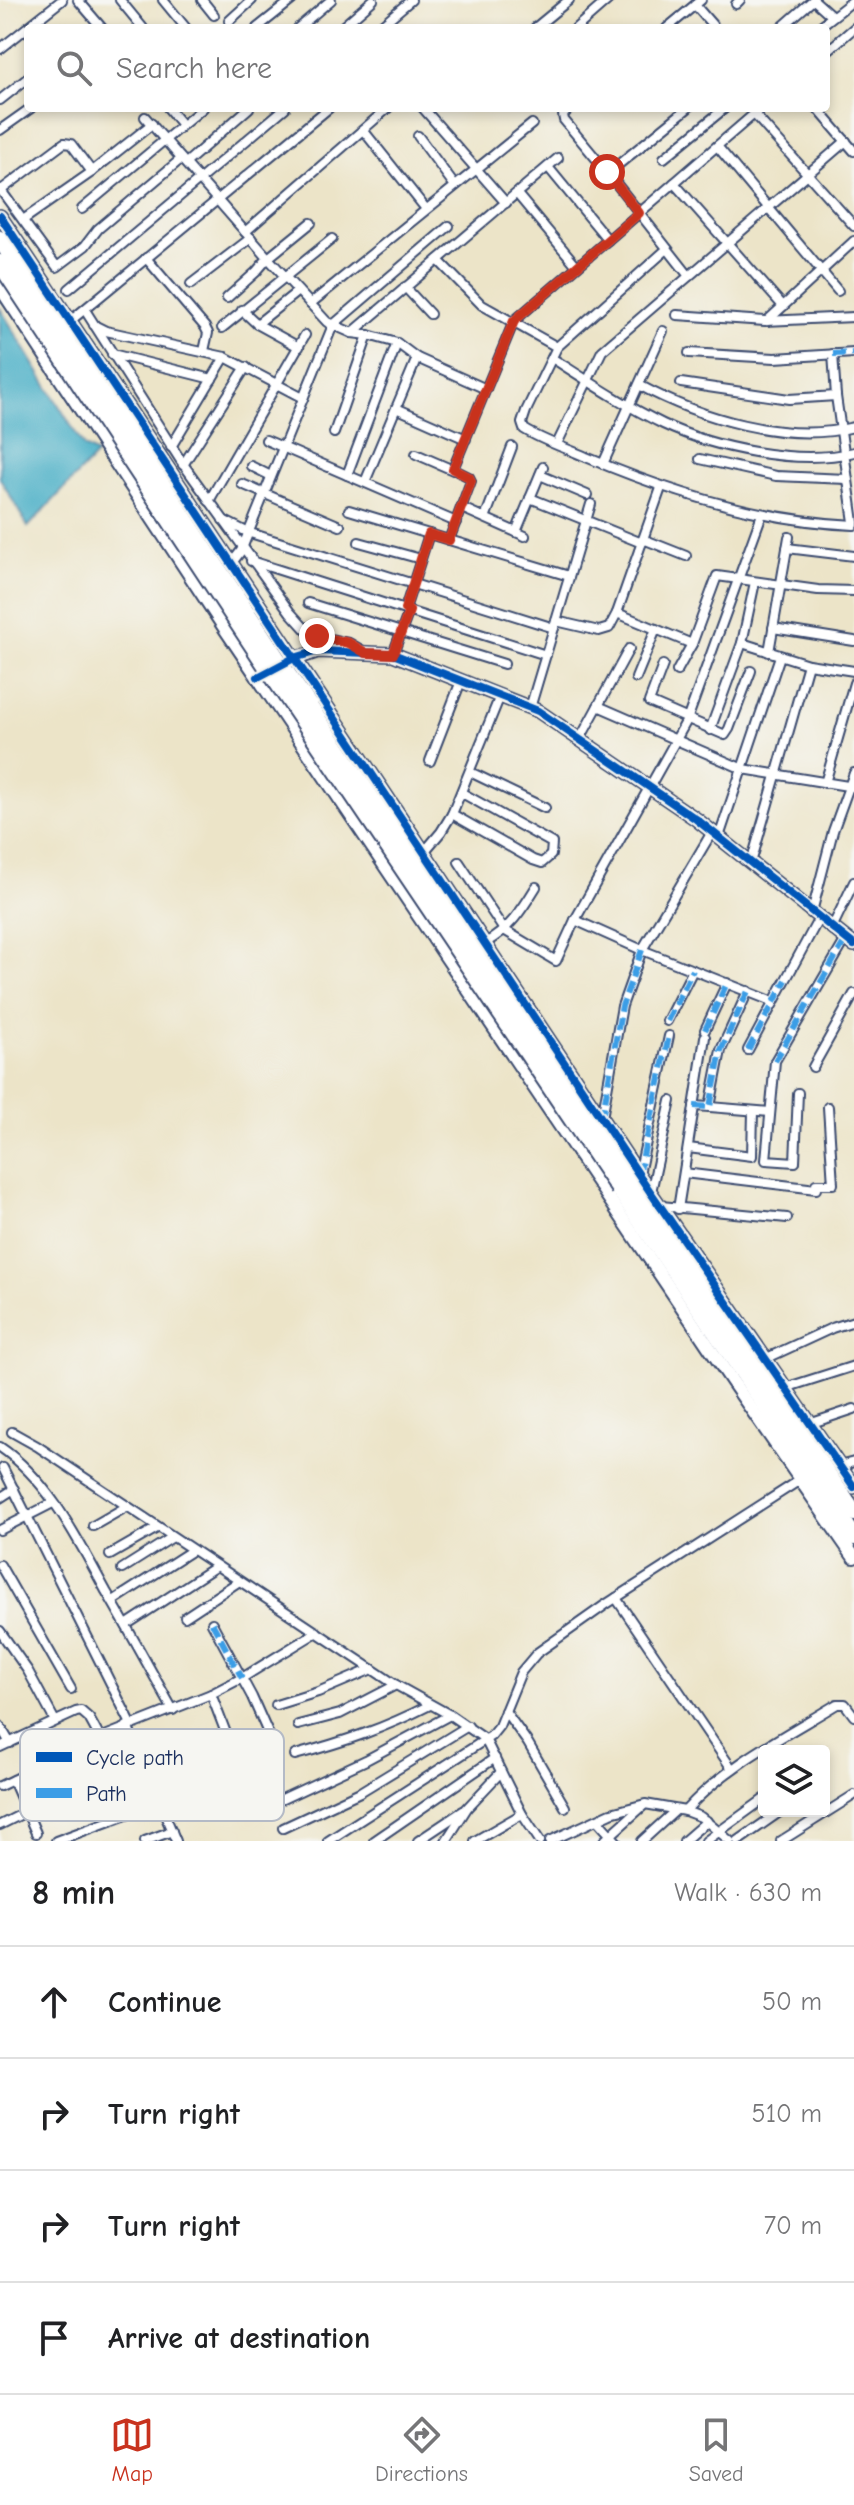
<!DOCTYPE html>
<html lang="en">
<head>
<meta charset="utf-8">
<style>
	:root { --surface:#fff; --page:#f6f6f6; --text:#202124; --muted:#757577; --line:#e0e0e0; --accent:#c8321e }
	body { margin:0; font-family:"Comic Neue",sans-serif; background:var(--page); color:var(--text) }
	.controls { position:absolute; right:24px; bottom:24px; display:grid; overflow:hidden; border-radius:8px; box-shadow:0 4px 12px #0003 }
	.controls button { width:72px; height:72px; display:grid; place-items:center; padding:0; border:0; border-bottom:2px solid var(--line); background:var(--surface); color:var(--text); font:40px sans-serif }
	.stop { position:absolute; width:24px; height:24px; margin:-18px; border:6px solid #c8321e; border-radius:50%; background:#fff }
	.stop.end { background:#c8321e; border-color:#fff; box-shadow:0 2px 8px #0008 }
	.list { margin:0; padding:0; list-style:none }
	h2 { display:flex; justify-content:space-between; align-items:center; height:104px; margin:0; padding:0 32px; font-size:34px }
	h2 small { font-size:26px; font-weight:400; color:var(--muted) }
	.list li { display:grid; grid-template-columns:52px 1fr auto; gap:24px; align-items:center; box-sizing:border-box; height:112px; padding:0 32px; border-top:2px solid var(--line) }
	.list b { display:block; font-size:30px; white-space:nowrap }
	.list em { font-size:26px; font-style:normal; color:var(--muted) }
	.icon { flex:none; width:44px; height:44px; fill:none; stroke:currentColor; stroke-width:2; stroke-linecap:round; stroke-linejoin:round }
	.map { position:relative; flex:none; width:854px; height:1841px; overflow:hidden }
	.search { position:absolute; background:var(--surface); box-shadow:0 4px 12px #0003; left:24px; right:24px; top:24px; height:88px; display:flex; align-items:center; gap:20px; box-sizing:border-box; padding:0 28px; border-radius:8px; color:var(--muted); font-size:30px }
	.sheet { height:552px; background:var(--surface) }
	nav { display:flex; justify-content:space-around; align-items:center; box-sizing:border-box; height:112px; border-top:2px solid var(--line); background:var(--surface); font-size:22px; color:var(--muted) }
	nav a { display:grid; justify-items:center; gap:4px }
	nav .on { color:var(--accent) }
	.map>svg:first-child { display:block }
</style>
</head>
<body>
<div class="map">
<svg width="854" height="1841" viewBox="0 0 854 1841">
	<rect width="100%" height="100%" fill="#f6f6f2"/>
	<filter id="ink" filterUnits="userSpaceOnUse"><feTurbulence type="fractalNoise" baseFrequency=".0125" numOctaves="2"/><feDisplacementMap in="SourceGraphic" scale="16" xChannelSelector="R" yChannelSelector="G"/><feConvolveMatrix kernelMatrix="1 2 1 2 8 2 1 2 1" color-interpolation-filters="sRGB"/></filter>
	<filter id="wash" filterUnits="userSpaceOnUse"><feTurbulence type="fractalNoise" baseFrequency=".006" numOctaves="4" result="noise"/><feDisplacementMap in="SourceGraphic" scale="32" xChannelSelector="R" yChannelSelector="G"/><feGaussianBlur stdDeviation="1.8" result="paint"/><feColorMatrix in="noise" values="0 0 0 0 0 0 0 0 0 0 0 0 0 0 0 0 0 1.4 0 .05"/><feComposite in="paint" operator="in"/></filter>
	<g filter="url(#wash)">
		<rect width="100%" height="100%" fill="#ece4c8"/>
		<path fill="#46aec6" stroke="#306e92" stroke-width="2" d="M0,308l84,139 13,7 -69,73 -28,-49z"/>
	</g>
	<g filter="url(#ink)">
		<g fill="none" stroke-linecap="round" stroke-linejoin="round">
			<g stroke="#3a4a6e" stroke-width="12">
				<g id="street">
					<path d="M78,0l24,28"/>
					<path d="M120,0l23,28"/>
					<path d="M163,0l23,28"/>
					<path d="M202,0l12,15"/>
					<path d="M814,0l18,16"/>
					<path d="M736,4l4,-4"/>
					<path d="M695,5l20,23"/>
					<path d="M229,21l23,-21"/>
					<path d="M257,28l35,-28"/>
					<path d="M298,28l33,-28"/>
					<path d="M341,28l32,-28"/>
					<path d="M378,28l33,-28"/>
					<path d="M535,28l34,-28"/>
					<path d="M576,28l32,-28"/>
					<path d="M667,28l34,-28"/>
					<path d="M781,28l32,-28"/>
					<path d="M818,28l36,-28"/>
					<path d="M0,49l62,-49"/>
					<path d="M826,52l28,-24"/>
					<path d="M0,100l28,-22"/>
					<path d="M168,108l14,17"/>
					<path d="M423,108l83,95"/>
					<path d="M570,108l-7,7 1,5 44,53 80,-65"/>
					<path d="M817,108l37,43"/>
					<path d="M754,114l100,112"/>
					<path d="M145,117l123,141 59,64 25,11 16,2 29,8 20,15 69,31"/>
					<path d="M0,130l31,-22"/>
					<path d="M363,130l63,79"/>
					<path d="M418,136l37,50"/>
					<path d="M717,146l121,145"/>
					<path d="M664,158l61,-50"/>
					<path d="M186,163l63,-55"/>
					<path d="M548,167l60,73"/>
					<path d="M608,173l81,103"/>
					<path d="M674,183l109,123"/>
					<path d="M0,189l57,78 28,-21 13,-17 83,-70"/>
					<path d="M0,191l64,-48 7,1 21,28"/>
					<path d="M517,194l60,72"/>
					<path d="M82,209l121,-101"/>
					<path d="M23,220l66,-46 63,-50"/>
					<path d="M245,232l143,-124"/>
					<path d="M667,249l-110,98 -31,64 -4,12 2,6c19,12 42,19 62,28 85,36 175,64 268,68"/>
					<path d="M146,258l59,69 3,6 -4,18"/>
					<path d="M438,260l44,45 75,42"/>
					<path d="M191,284l60,-46"/>
					<path d="M405,287l25,27"/>
					<path d="M69,289l216,-181"/>
					<path d="M227,298l29,-26 12,-14 43,-35"/>
					<path d="M310,304l222,-180"/>
					<path d="M85,310l96,151 109,151 18,20 9,4 32,7 14,8"/>
					<path d="M242,310l15,14 42,23"/>
					<path d="M677,315l88,6 89,-4"/>
					<path d="M767,321l87,-80"/>
					<path d="M69,322l260,-214"/>
					<path d="M257,324l41,-33"/>
					<path d="M94,325l12,6 119,26 78,41"/>
					<path d="M222,328l110,-89"/>
					<path d="M352,333l206,-175"/>
					<path d="M689,353l86,5 79,-5"/>
					<path d="M112,354l100,25"/>
					<path d="M833,354l3,42 18,126"/>
					<path d="M552,358c36,23 72,47 111,66 51,24 135,42 191,28"/>
					<path d="M681,383l108,16 47,-3"/>
					<path d="M639,385c61,33 146,59 215,42"/>
					<path d="M396,408l70,31"/>
					<path d="M334,433l34,-98"/>
					<path d="M266,440l190,82"/>
					<path d="M557,444l45,-93 244,-210"/>
					<path d="M171,447l54,-90"/>
					<path d="M416,454l37,16"/>
					<path d="M700,459l76,17 71,3"/>
					<path d="M603,464l60,-133"/>
					<path d="M183,465l63,-98"/>
					<path d="M251,466l20,10"/>
					<path d="M347,475l50,-132"/>
					<path d="M540,475l47,20"/>
					<path d="M365,482l52,-124"/>
					<path d="M242,484l98,42"/>
					<path d="M530,498l112,45"/>
					<path d="M209,501l96,-166"/>
					<path d="M462,508l63,28"/>
					<path d="M349,510l220,66"/>
					<path d="M485,518l27,-71"/>
					<path d="M223,520l24,12 307,96"/>
					<path d="M516,532l27,-65"/>
					<path d="M643,539l43,17"/>
					<path d="M449,540l22,-59 -2,-4 -16,-8 61,-148 247,-213"/>
					<path d="M359,542l62,17"/>
					<path d="M787,548l67,8"/>
					<path d="M251,561l295,94"/>
					<path d="M231,564l10,-13 92,-226 116,-99"/>
					<path d="M308,603l196,61"/>
					<path d="M405,609l24,-75"/>
					<path d="M617,613l75,31"/>
					<path d="M556,621l43,10 10,-3 8,-15 44,-125"/>
					<path d="M773,628l81,13"/>
					<path d="M742,643l66,21 46,7"/>
					<path d="M769,652l20,-115"/>
					<path d="M393,654l16,-43"/>
					<path d="M663,665l-14,37 76,33 4,-6 22,-58"/>
					<path d="M677,671l15,-27 25,-68 101,14 36,1"/>
					<path d="M636,678l20,-49"/>
					<path d="M598,706l145,63 111,18"/>
					<path d="M530,708l61,-204"/>
					<path d="M710,730l32,-87 13,-61"/>
					<path d="M580,739l49,-90"/>
					<path d="M430,761l31,-80"/>
					<path d="M470,772l75,36"/>
					<path d="M825,783l29,-100"/>
					<path d="M452,814l81,46 9,3 9,-8 1,-12 -90,-50"/>
					<path d="M719,837l61,-181"/>
					<path d="M424,852l17,-20 11,-18 48,-118"/>
					<path d="M459,862l45,68 52,31 19,-41 112,-200 75,-206"/>
					<path d="M751,863l57,-199"/>
					<path d="M812,912l21,-81 21,-58"/>
					<path d="M575,920l67,30 132,52"/>
					<path d="M832,928l22,-46"/>
					<path d="M485,943c24,-13 37,-33 51,-56"/>
					<path d="M667,1021l26,-51"/>
					<path d="M705,1030l22,-47"/>
					<path d="M748,1050l71,-132"/>
					<path d="M813,1067l41,-73"/>
					<path d="M798,1093l-3,69 -29,-2 9,-99 71,-122"/>
					<path d="M694,1106l16,1 11,-57 27,-59"/>
					<path d="M710,1107l60,5"/>
					<path d="M602,1118l20,-112 20,-56 70,-118"/>
					<path d="M688,1148l64,8 1,-45"/>
					<path d="M684,1173l124,15 8,1v-5h17l-5,-77"/>
					<path d="M639,1174l30,-138"/>
					<path d="M651,1192l20,-91"/>
					<path d="M661,1206l126,12"/>
					<path d="M678,1209l27,-172"/>
					<path d="M765,1359l67,-31 22,-7"/>
					<path d="M785,1388l69,-22"/>
					<path d="M809,1424l45,-15"/>
					<path d="M12,1432l25,14 359,239 54,30 35,24 37,75 18,27"/>
					<path d="M0,1447c49,33 78,93 106,144 23,39 45,80 67,119"/>
					<path d="M839,1466l15,-4"/>
					<path d="M3,1468l128,256"/>
					<path d="M0,1498l14,-9"/>
					<path d="M93,1526l33,-19"/>
					<path d="M0,1530l53,-27"/>
					<path d="M110,1555l47,-27"/>
					<path d="M0,1565l71,124"/>
					<path d="M122,1569l49,-31"/>
					<path d="M616,1598l116,171"/>
					<path d="M113,1601l78,-50"/>
					<path d="M185,1617l53,-35"/>
					<path d="M212,1623l40,74 20,45"/>
					<path d="M126,1625l89,-58"/>
					<path d="M0,1631l28,40 27,50"/>
					<path d="M211,1694l18,47 15,62"/>
					<path d="M276,1705l42,-13 54,-23"/>
					<path d="M505,1711l23,32 37,64"/>
					<path d="M298,1725l42,-11 56,-29"/>
					<path d="M0,1726l10,17"/>
					<path d="M127,1726l49,115"/>
					<path d="M0,1747l76,-35 5,-1 8,7 11,20"/>
					<path d="M295,1755c49,-13 90,-27 135,-50"/>
					<path d="M13,1780l23,53"/>
					<path d="M0,1786l100,-48 111,-44 31,-16 75,-46"/>
					<path d="M25,1806l114,-54"/>
					<path d="M685,1811c41,-46 100,-75 152,-107h8l9,12"/>
					<path d="M597,1820l19,21"/>
					<path d="M0,1825l28,-14"/>
					<path d="M283,1828l77,-36 108,-66"/>
					<path d="M56,1841l100,-37 122,-3 88,-41 84,-45"/>
					<path d="M145,1841l27,-10"/>
					<path d="M328,1841l163,-105 8,-10 22,-54 16,-19 68,-48 195,-125"/>
					<path d="M374,1841l121,-83"/>
					<path d="M418,1841l45,-30"/>
					<path d="M446,1841l21,-33 34,-36"/>
					<path d="M475,1841l47,-27"/>
					<path d="M550,1841l61,-28 34,-9 40,7 16,6 29,24"/>
					<path d="M604,1841l40,-36"/>
					<path d="M642,1841l34,-31"/>
					<path d="M684,1841l23,-20"/>
					<path d="M706,1841l58,-42"/>
					<path d="M738,1841l43,-30"/>
					<path d="M781,1841l73,-46"/>
				</g>
			</g>
			<g stroke="#3a4a6e" stroke-width="16">
				<g id="secondary">
					<path d="M0,216l651,977 203,294"/>
					<path d="M0,287l226,343 506,751 122,176"/>
					<path d="M287,662l31,-11 75,3 145,57 158,108 158,126"/>
				</g>
			</g>
			<g stroke="#3a4a6e" stroke-width="20">
				<g id="highway">
					<path d="M630,1182l224,331"/>
					<path d="M619,1189l235,348"/>
				</g>
			</g>
			<use href="#street" stroke="#fff" stroke-width="8"/>
			<use href="#secondary" stroke="#fff" stroke-width="12"/>
			<use href="#highway" stroke="#fff" stroke-width="16"/>
			<g stroke="#3a4a6e" stroke-width="20" stroke-linecap="butt">
				<g id="highway-bridge">
					<path d="M0,239l280,424 350,519"/>
					<path d="M0,263l269,407 350,519"/>
				</g>
			</g>
			<use href="#highway-bridge" stroke="#fff" stroke-width="16"/>
			<g stroke="#3b9de6" stroke-width="6" stroke-dasharray="12 6" stroke-linecap="butt">
				<path d="M833,354l21,-1"/>
				<path d="M667,1021l26,-51"/>
				<path d="M705,1030l22,-47"/>
				<path d="M748,1050l38,-70"/>
				<path d="M775,1061l71,-122"/>
				<path d="M694,1106l16,1 11,-57 27,-59"/>
				<path d="M602,1118l20,-112 20,-56"/>
				<path d="M639,1174l30,-138"/>
				<path d="M212,1623l30,55"/>
			</g>
			<g stroke="#f6f6f2" stroke-width="13">
				<g id="cycleway">
					<path d="M0,216l651,977 203,294"/>
					<path d="M258,677l36,-19 24,-7 75,3 145,57 158,108 158,126"/>
				</g>
			</g>
			<use href="#cycleway" stroke="#0057b8" stroke-width="8"/>
		</g>
	</g>
	<g fill="none" stroke-linecap="round" stroke-linejoin="round" filter="url(#ink)">
		<path stroke="#c8321e" stroke-width="10" d="M317,636l32,7 17,10 27,1 16,-43 -4,-2 24,-75 20,6 22,-59 -2,-4 -16,-8 61,-148 125,-108 -32,-41"/>
	</g>
	<rect x="20" y="1729" width="264" height="92" rx="12" fill="#f6f6f2" stroke="#b4bac6" stroke-width="2"/>
	<rect x="36" y="1752" width="36" height="10" fill="#0057b8"/>
	<rect x="36" y="1788" width="36" height="10" fill="#3b9de6"/>
	<g font-size="22" fill="#1b2f5e">
		<text x="86" y="1765">Cycle path</text>
		<text x="86" y="1801">Path</text>
	</g>
</svg>
<div class="controls">
<button><svg class="icon" aria-label="layers" viewBox="0 0 24 24"><path d="M12 4l9 5-9 5-9-5zM3 14l9 5 9-5"/></svg></button>
</div>
<div class="stop" style="left:607px;top:172px"></div>
<div class="stop end" style="left:317px;top:636px"></div>
<div class="search"><svg class="icon" aria-label="search" viewBox="0 0 24 24"><circle cx="10" cy="10" r="6"/><path d="M15 15l6 6"/></svg>Search here</div>
</div>
<section class="sheet">
<h2>8 min<small>Walk · 630 m</small></h2>
<ul class="list">
<li><svg class="icon" aria-label="ahead" viewBox="0 0 24 24"><path d="M12 20V5M6 11l6-6 6 6"/></svg><div><b>Continue</b></div><em>50 m</em></li>
<li><svg class="icon" aria-label="right" viewBox="0 0 24 24"><path d="M7 20v-9h11M14 6l5 5-5 5"/></svg><div><b>Turn right</b></div><em>510 m</em></li>
<li><svg class="icon" aria-label="right" viewBox="0 0 24 24"><path d="M7 20v-9h11M14 6l5 5-5 5"/></svg><div><b>Turn right</b></div><em>70 m</em></li>
<li><svg class="icon" aria-label="arrive" viewBox="0 0 24 24"><path d="M6 21V4h12l-3 4 3 4H6"/></svg><div><b>Arrive at destination</b></div></li>
</ul>
</section>
<nav>
<a class="on"><svg class="icon" aria-label="map" viewBox="0 0 24 24"><path d="M3 6l6-2 6 2 6-2v14l-6 2-6-2-6 2zM9 4v14M15 6v14"/></svg>Map</a>
<a><svg class="icon" aria-label="directions" viewBox="0 0 24 24"><path d="M12 3l9 9-9 9-9-9zM9 14v-3h6M13 9l2 2-2 2"/></svg>Directions</a>
<a><svg class="icon" aria-label="saved" viewBox="0 0 24 24"><path d="M7 4h10v16l-5-4-5 4z"/></svg>Saved</a>
</nav>
</body>
</html>
